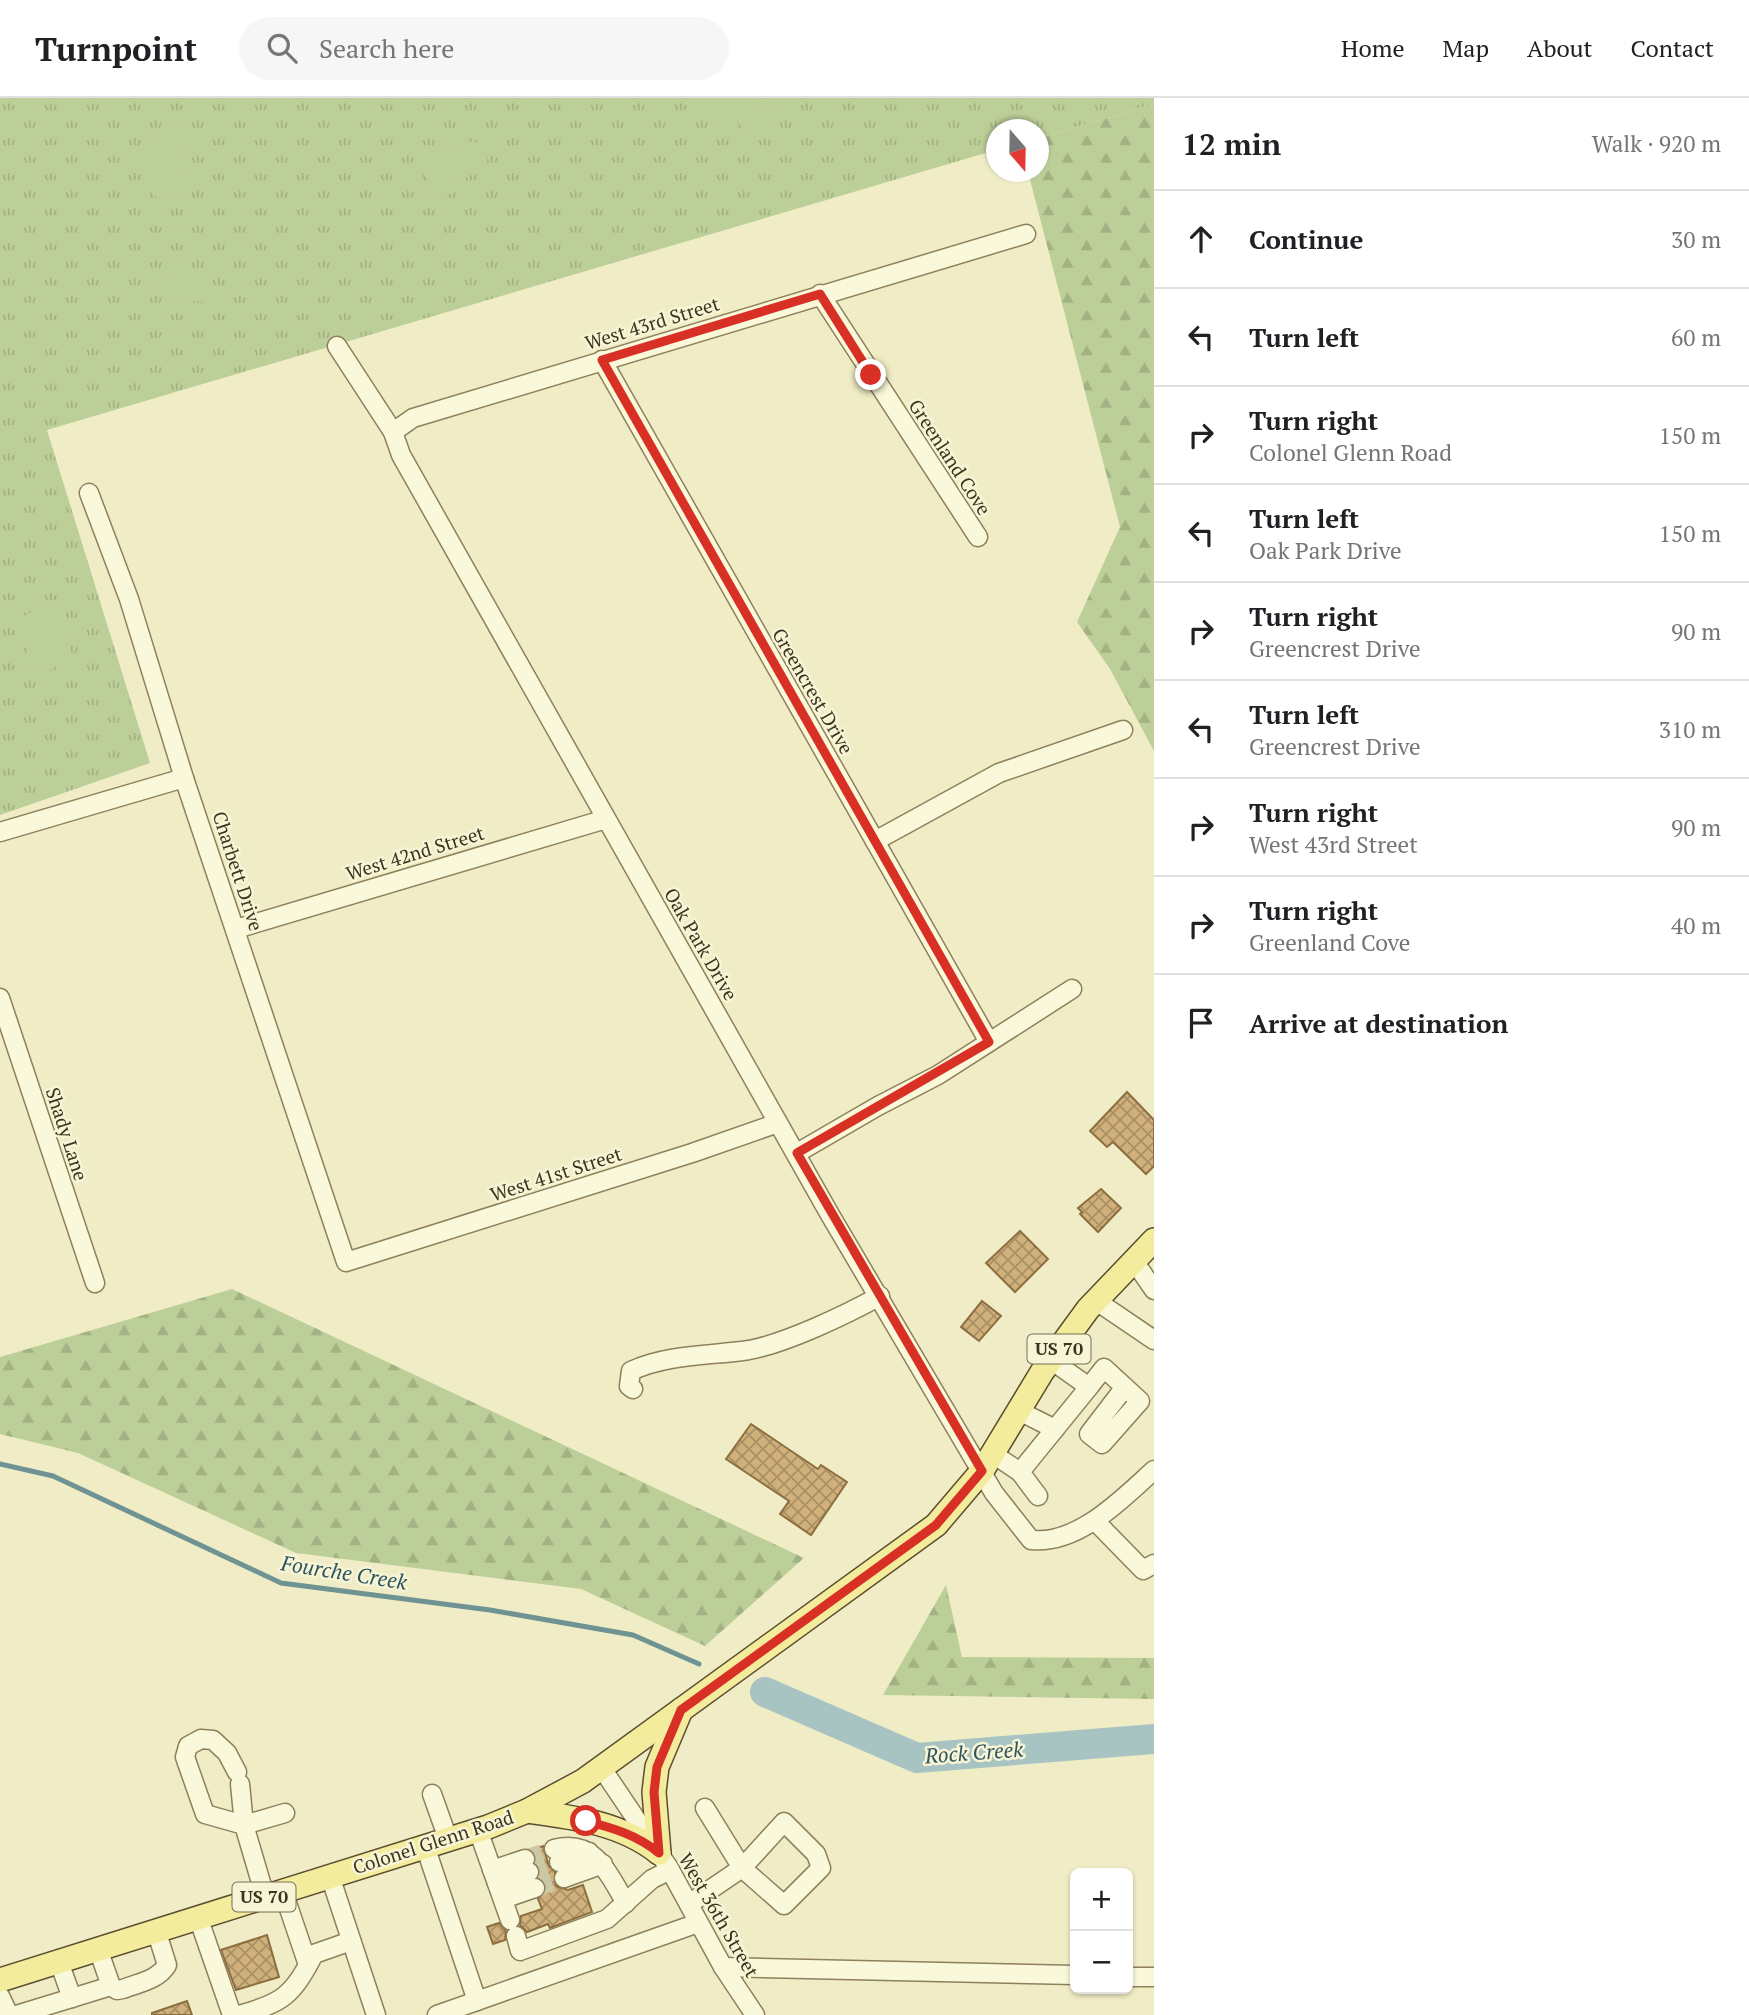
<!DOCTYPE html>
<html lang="en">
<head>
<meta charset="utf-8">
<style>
	:root { --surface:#fff; --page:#f6f6f6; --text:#202124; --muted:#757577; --line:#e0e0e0 }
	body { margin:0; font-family:"PT Serif",serif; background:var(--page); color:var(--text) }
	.controls { position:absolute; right:21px; bottom:21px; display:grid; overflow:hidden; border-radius:10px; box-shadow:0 2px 5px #0004 }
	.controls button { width:63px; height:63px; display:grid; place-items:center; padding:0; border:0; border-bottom:2px solid var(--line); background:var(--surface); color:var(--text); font:35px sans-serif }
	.compass { position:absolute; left:986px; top:21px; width:63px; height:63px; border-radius:50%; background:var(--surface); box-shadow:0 2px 5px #0004; rotate:160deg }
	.stop { position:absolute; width:21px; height:21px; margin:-16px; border:5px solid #d93025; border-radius:50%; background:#fff }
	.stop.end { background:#d93025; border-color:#fff; box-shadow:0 2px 7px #0008 }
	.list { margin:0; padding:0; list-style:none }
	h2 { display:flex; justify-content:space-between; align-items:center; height:91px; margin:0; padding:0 28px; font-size:30px }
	h2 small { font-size:23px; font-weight:400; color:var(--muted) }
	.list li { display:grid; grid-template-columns:46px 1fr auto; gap:21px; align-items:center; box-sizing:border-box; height:98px; padding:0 28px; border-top:2px solid var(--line) }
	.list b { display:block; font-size:26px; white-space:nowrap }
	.list p { margin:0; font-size:23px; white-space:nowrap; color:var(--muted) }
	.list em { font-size:23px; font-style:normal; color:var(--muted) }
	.icon { flex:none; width:38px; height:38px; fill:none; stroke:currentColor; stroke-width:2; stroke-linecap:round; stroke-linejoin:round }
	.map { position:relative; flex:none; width:1154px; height:1917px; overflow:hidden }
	header { display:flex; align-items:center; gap:42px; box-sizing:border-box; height:98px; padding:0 35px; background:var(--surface); border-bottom:2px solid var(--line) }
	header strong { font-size:33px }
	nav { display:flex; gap:38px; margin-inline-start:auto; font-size:24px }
	.search { width:490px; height:63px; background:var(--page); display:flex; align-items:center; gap:18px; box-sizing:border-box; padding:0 24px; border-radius:38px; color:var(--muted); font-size:26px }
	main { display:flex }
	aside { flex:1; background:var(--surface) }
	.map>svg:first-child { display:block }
</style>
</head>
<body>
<header>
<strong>Turnpoint</strong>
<div class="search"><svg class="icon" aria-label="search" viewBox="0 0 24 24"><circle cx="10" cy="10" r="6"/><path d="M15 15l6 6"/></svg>Search here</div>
<nav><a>Home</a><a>Map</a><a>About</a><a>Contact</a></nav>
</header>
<main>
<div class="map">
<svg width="1154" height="1917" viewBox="0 0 1154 1917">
	<defs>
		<pattern id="grass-tufts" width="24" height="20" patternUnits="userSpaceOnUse" patternTransform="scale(1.75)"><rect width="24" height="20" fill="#bdcf99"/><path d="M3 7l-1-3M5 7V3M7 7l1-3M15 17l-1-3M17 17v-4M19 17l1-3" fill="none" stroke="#a3b283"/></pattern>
		<pattern id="forest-firs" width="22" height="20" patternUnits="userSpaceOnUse" patternTransform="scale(1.75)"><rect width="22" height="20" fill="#bdcf99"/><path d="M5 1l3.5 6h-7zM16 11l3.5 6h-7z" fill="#a3b283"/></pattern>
		<pattern id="building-cross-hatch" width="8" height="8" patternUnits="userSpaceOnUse" patternTransform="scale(1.75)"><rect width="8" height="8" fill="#d0b07b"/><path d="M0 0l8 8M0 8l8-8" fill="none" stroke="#aa9064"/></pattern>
	</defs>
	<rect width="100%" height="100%" fill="#f0edc6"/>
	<path fill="url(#grass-tufts)" d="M0,0h1154v6l-115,34 -1,-8h-42v20l-949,280 103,333 -150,52z"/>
	<g fill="url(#forest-firs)">
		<path d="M1154,6v647l-44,-82 -33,-47 43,-95 -92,-355h10l1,-34z"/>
		<path d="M232,1191l572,269 -99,88 -124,-57 -285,-36 -218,-100 -78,-19v-77z"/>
		<path d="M946,1487l16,72 192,1v41l-271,-4z"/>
	</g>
	<g fill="#bdcf99">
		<path d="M714,0c15,0 53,2 64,11l-16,29h-11l-15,-17 -22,-12z"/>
		<path d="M174,31l12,6c-1,34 13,50 -28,63l-8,-6 -1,-22 -7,-24c8,-13 17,-15 32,-17z"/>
		<path d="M461,42c21,1 33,10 23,30 -7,3 -16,5 -21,10 -13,12 -17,27 -36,13l-1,-20z"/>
		<path d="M178,165l15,19 23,8 1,8c-15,9 -35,-2 -51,1l-8,-5c-1,-11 5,-20 12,-29z"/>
		<path d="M42,512l25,28 3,13c-9,13 -21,25 -37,20l-6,-9 2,-20 -5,-26 9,-5z"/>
	</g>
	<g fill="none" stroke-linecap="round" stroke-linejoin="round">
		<path stroke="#6e9392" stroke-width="5" d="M0,1366l53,12 228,107 209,27 143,25 66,29"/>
		<path stroke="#a8c4c2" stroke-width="30" d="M765,1594l152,66 237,-19"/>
	</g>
	<g fill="url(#building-cross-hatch)" stroke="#8d6f3f" stroke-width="2">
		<path d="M1127,994l27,28v46l-8,8 -33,-32 -6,5 -17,-16z"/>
		<path d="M1101,1091l20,19 -23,24 -18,-18 2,-2 -4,-4z"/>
		<path d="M1020,1133l28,28 -33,33 -29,-29z"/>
		<path d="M982,1203l19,15 -22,25 -18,-14z"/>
		<path d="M751,1326l67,45 3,-4 26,17 -36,53 -31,-21 9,-13 -63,-42z"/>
		<path d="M543,1748l6,20 6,6 1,14 12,4 15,-5 9,27 -42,16 -2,-4 -21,8 -7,-7 1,-9 21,-7 -4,-10 8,-10 -7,-12 1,-8 -8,-19z"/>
		<path d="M499,1825l7,8 -1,9 -12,4 -6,-17z"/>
		<path d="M267,1837l12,42 -43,13 -15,-40z"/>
		<path d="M187,1903l5,14h-40v-2z"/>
	</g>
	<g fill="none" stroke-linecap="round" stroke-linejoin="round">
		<g stroke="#ccc8a5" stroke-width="18" stroke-dasharray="18 9" stroke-linecap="butt">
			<path d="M525,1761l29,-10"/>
			<path d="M529,1774l30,-10"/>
			<path d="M535,1790l29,-10"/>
		</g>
		<g stroke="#8d805b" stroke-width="21">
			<g id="minor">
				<path d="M820,196l158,243"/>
				<path d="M337,248l56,86 8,23 428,758 165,280 37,47c47,5 91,-41 123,-70"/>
				<path d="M602,262l387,682"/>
				<path d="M393,334l20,-14 613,-184"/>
				<path d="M89,395l40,106 55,179 162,484 346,-109 86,-30"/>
				<path d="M0,734l184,-54"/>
				<path d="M875,743l124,-68 124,-43"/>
				<path d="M236,831l370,-110"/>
				<path d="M0,900l95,285"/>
				<path d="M797,1055l81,-47 60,-31 134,-86"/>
				<path d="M1134,1163l20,29"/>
				<path d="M1095,1202l59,40"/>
				<path d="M1089,1289l15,-19 36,33 -38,43 -13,-10 36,-47"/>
				<path d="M633,1291l-4,-3 2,-15c37,-17 78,-15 118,-21 38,-7 96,-35 131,-54"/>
				<path d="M1019,1313l36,18"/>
				<path d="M993,1356l27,18"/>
				<path d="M1038,1398l-18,-24 69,-85 -38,-27"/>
				<path d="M1096,1424l47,48 11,-6"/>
				<path d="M601,1669l68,101 54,99 32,48"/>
				<path d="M237,1674l-10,-19 -14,-13 -12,-1 -13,7 -3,11 20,57 39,11 41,-12"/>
				<path d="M240,1686l4,41 21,71"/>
				<path d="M432,1696l16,45"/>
				<path d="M478,1732l32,90"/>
				<path d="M425,1748l52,155"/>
				<path d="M554,1751c41,-11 54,25 72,54"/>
				<path d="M559,1764l30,-10"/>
				<path d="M492,1772l33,-11"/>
				<path d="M330,1778l46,139"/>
				<path d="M564,1780l39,-14"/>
				<path d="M497,1785l32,-11"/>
				<path d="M283,1793l25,74"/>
				<path d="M503,1801l32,-11"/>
				<path d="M689,1806l53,-36 42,37 37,-37 -5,-14 -32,-32 -42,46 -37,-60"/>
				<path d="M198,1819l34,98"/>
				<path d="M516,1838l4,15 87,-32 45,-40 18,-9"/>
				<path d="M98,1851l13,37 6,4 6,-1c15,-6 35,-9 44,-24l-11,-35"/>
				<path d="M59,1864l13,36"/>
				<path d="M723,1869l352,8"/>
				<path d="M1128,1879h26"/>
				<path d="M0,1898l9,19h7l95,-29"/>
				<path d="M239,1917c45,-13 53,-19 75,-61l37,-13"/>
				<path d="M437,1917l261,-92"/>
			</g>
		</g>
		<g stroke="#5b4d2f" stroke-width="26">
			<g id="major">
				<path d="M527,1713c46,6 95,12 132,42"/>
				<path d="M659,1755l-5,-61 3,-25 24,-57"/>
				<path d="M0,1882l488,-153 39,-16 56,-30 353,-256 46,-54 60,-99 46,-63 66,-69"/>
			</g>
		</g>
		<use href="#minor" stroke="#faf8da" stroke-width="18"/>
		<use href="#major" stroke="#f4ec9d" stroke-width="23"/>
	</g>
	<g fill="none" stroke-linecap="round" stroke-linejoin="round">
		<path stroke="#d93025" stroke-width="9" d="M586,1723c27,7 51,14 73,32l-5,-61 3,-25 24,-57 255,-185 46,-54 -185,-318 192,-111 -387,-682 218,-66 51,81"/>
	</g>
	<g text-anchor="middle" stroke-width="5" stroke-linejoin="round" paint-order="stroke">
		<g fill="#f7f5d6" stroke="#746e56" stroke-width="2">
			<rect x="1027.5" y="1236.5" width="63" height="29" rx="5"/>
			<rect x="232.5" y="1784.5" width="63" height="29" rx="5"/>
		</g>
		<g font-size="18" font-weight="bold" fill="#3c341f">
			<text x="1059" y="1257">US 70</text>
			<text x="264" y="1805">US 70</text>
		</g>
		<g font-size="19" fill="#3c341f" stroke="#f7f5d6">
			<text transform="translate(652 225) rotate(-17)" y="7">West 43rd Street</text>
			<text transform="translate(950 359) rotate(57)" y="7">Greenland Cove</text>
			<text transform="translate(813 593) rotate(60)" y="7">Greencrest Drive</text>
			<text transform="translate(415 755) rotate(-17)" y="7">West 42nd Street</text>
			<text transform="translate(238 773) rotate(72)" y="7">Charbett Drive</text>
			<text transform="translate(701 846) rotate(60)" y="7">Oak Park Drive</text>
			<text transform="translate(67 1036) rotate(72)" y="7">Shady Lane</text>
			<text transform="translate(556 1076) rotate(-18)" y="7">West 41st Street</text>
			<text transform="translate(433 1744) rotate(-18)" y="7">Colonel Glenn Road</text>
			<text transform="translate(719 1817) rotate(60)" y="7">West 36th Street</text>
		</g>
		<g font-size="21" font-style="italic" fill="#2e555d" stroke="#f7f5d6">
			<text transform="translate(344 1475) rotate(9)" y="7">Fourche Creek</text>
			<text transform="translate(974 1655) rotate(-4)" y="7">Rock Creek</text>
		</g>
	</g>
</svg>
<div class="controls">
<button>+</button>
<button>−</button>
</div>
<svg class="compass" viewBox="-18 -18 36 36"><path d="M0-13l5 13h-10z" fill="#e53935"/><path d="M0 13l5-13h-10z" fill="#757577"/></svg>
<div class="stop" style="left:586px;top:1723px"></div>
<div class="stop end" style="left:871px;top:277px"></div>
</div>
<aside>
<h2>12 min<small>Walk · 920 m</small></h2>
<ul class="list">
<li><svg class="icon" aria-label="ahead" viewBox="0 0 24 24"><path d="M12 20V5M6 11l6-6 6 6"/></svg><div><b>Continue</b></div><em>30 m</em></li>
<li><svg class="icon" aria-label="left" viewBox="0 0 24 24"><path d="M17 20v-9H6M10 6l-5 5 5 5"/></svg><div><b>Turn left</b></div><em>60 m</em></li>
<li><svg class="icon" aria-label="right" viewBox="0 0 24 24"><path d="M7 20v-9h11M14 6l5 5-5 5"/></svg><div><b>Turn right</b><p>Colonel Glenn Road</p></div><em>150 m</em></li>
<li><svg class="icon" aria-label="left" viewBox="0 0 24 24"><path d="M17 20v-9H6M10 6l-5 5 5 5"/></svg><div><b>Turn left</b><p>Oak Park Drive</p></div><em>150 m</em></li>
<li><svg class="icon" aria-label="right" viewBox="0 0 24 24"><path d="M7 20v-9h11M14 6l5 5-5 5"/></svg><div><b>Turn right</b><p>Greencrest Drive</p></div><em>90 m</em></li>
<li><svg class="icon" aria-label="left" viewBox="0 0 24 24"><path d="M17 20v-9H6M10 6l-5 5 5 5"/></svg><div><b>Turn left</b><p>Greencrest Drive</p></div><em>310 m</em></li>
<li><svg class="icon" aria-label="right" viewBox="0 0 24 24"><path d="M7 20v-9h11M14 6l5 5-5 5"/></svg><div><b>Turn right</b><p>West 43rd Street</p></div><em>90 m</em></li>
<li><svg class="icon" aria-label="right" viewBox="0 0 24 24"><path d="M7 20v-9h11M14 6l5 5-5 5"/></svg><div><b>Turn right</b><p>Greenland Cove</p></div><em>40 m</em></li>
<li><svg class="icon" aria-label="arrive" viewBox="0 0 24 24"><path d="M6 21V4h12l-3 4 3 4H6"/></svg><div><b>Arrive at destination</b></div></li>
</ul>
</aside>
</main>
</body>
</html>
